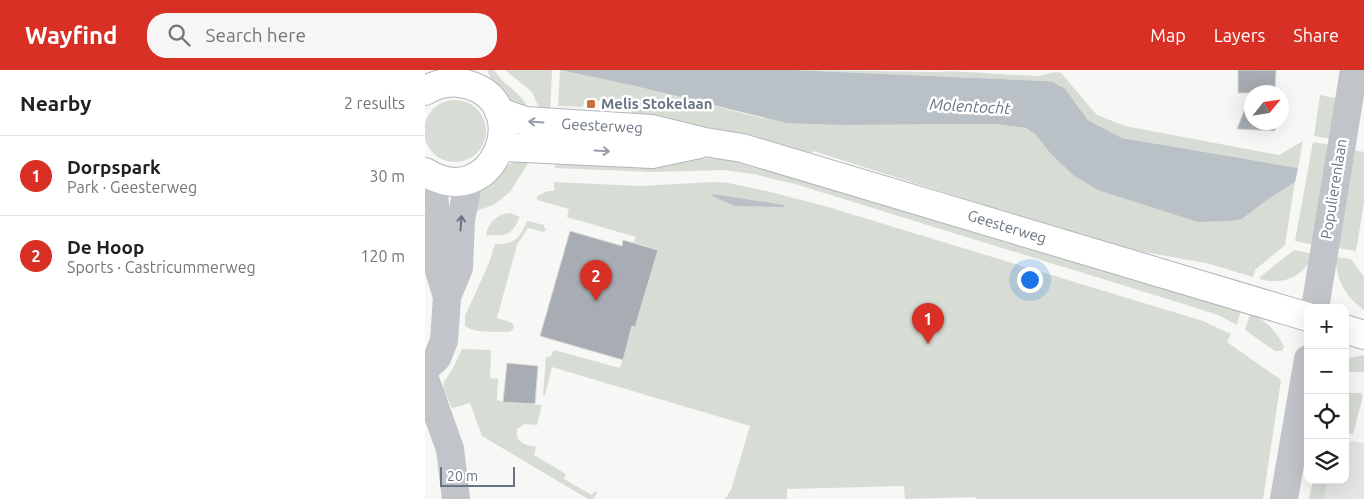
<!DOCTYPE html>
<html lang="en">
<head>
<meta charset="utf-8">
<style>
	:root { --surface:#fff; --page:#f6f6f6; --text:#202124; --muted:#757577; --line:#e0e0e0; --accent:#d93025 }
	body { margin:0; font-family:Ubuntu,sans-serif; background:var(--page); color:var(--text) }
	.controls { position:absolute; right:15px; bottom:15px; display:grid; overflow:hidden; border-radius:10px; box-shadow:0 5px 20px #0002 }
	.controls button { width:45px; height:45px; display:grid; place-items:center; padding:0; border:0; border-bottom:1px solid var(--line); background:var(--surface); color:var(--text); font:25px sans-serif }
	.compass { position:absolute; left:819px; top:15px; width:45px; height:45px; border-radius:50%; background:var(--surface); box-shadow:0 5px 20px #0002; rotate:60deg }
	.scale { position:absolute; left:15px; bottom:12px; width:75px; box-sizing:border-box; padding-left:5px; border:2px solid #6a7582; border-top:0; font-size:14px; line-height:18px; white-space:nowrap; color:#6a7582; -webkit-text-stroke:4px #fff; paint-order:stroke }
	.you { position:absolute; left:604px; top:209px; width:18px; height:18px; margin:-12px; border:4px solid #fff; border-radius:50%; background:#1a73e8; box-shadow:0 0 0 8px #1a73e833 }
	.badge { display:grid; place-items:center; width:32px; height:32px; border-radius:50%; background:var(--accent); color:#fff; font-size:16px; font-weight:700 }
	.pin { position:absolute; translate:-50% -41px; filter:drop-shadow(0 1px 2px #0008) }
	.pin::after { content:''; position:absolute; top:26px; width:18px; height:15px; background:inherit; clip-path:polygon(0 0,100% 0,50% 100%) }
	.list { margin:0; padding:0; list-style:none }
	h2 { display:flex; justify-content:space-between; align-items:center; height:65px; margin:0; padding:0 20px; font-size:21px }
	h2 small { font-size:16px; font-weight:400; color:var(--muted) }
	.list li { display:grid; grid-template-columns:32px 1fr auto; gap:15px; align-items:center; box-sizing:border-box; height:80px; padding:0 20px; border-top:1px solid var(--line) }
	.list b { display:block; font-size:19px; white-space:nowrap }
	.list p { margin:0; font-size:16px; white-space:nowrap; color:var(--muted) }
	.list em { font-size:16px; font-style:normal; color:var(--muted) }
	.icon { flex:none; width:28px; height:28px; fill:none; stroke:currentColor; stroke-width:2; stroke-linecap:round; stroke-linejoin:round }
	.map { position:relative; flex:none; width:939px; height:429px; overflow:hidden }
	header { display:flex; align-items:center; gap:30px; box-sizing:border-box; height:70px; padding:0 25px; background:var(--accent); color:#fff }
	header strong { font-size:24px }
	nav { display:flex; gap:28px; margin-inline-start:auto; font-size:18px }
	.search { width:350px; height:45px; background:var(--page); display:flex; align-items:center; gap:12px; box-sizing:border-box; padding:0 18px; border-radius:20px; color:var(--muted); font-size:19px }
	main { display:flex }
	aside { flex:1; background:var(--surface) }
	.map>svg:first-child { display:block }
</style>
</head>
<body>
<header>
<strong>Wayfind</strong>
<div class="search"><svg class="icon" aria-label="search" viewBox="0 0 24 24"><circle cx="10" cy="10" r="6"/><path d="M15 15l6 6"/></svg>Search here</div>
<nav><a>Map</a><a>Layers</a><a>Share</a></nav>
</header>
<main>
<aside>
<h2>Nearby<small>2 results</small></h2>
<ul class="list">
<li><span class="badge">1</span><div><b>Dorpspark</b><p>Park · Geesterweg</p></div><em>30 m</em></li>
<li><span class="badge">2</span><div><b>De Hoop</b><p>Sports · Castricummerweg</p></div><em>120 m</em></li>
</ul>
</aside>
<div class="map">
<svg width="939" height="429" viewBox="0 0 939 429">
	<rect width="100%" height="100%" fill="#f7f7f5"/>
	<path fill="#e5e6e5" d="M926,371l13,2v56h-40l3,-19h18v-34z"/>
	<g fill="#d7dcd5">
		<path d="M62,0h7c11,18 27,20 36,42 -24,-12 -32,-16 -43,-42z"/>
		<path d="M80,0h47l-2,45 -10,-5 -8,-18z"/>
		<path d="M135,0l75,16 127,32 80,7 153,-1 31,4 9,6 15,19 23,22 169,44 25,-19 28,-18 -10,63 -30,25 -2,7 -47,-14 -86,-15 -307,-97 -2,3 -34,-9 -146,-26v-9l-26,-1v-8l-21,-1 -1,7 -25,-1z"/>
		<path d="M369,0l144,2c28,-2 57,3 85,3 6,0 14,2 20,0 7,-1 10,-4 18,-2l36,42 28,11 154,29 24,-14 -5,27 -176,-30 -34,-18 -14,-19 -15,-16 -12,-4z"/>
		<path d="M895,25l18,4 -6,40 -18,-3z"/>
		<circle cx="30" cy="61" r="31"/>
		<path d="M888,72l18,3 -17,100 -19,-4z"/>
		<path d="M927,80l12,2v51l-8,48 -18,-3z"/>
		<path d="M131,87l123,3 31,-2 31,2 500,150 -4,15 -19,-10 -28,-9 -395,-122 -42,-10 -30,-4 -70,2 -98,-4z"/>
		<path d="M105,90l-20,32 -17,13 -22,8 7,-24 30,-24 8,-4z"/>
		<path d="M129,112l85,4 75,-4 14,1 39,8 61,16 375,114 28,13 -4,8 54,38 -18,119h-287l-1,-2 -70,2 -1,-13 -117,3v10h-62l6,-9 19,-64 -198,-59 -7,28h-2l3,-38 5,-1 3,-6 66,18 37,-119 -23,-7 2,-5 -69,-20 2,-8 -32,-9v-4l11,-5h6z"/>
		<path d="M85,143l10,4c-9,19 -13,19 -34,18 2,-13 12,-21 24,-22z"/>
		<path d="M102,151l17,4v3h2l-2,4 -16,-4 -11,17 -20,73 15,5 2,3 -1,4 -4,2c-13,-1 -32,2 -44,-6v-10l24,-53 6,-19c19,1 25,-6 32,-23z"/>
		<path d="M869,180l19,4c-7,22 -31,32 -53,25v-2z"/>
		<path d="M911,187l15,2 13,18v33c-18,-13 -29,-31 -28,-53z"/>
		<path d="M825,244c16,6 27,17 34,33l-2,4h-7l-30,-21z"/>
		<path d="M37,279l29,1 -1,28 8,1 -1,21 7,2 38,3 -5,20 -12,-1 -8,5c-2,13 7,16 19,18l-2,8 32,19 -2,5 28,16 3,-4 2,2 -4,6h-5l-106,-63 -12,-33 -18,5 -9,-19 1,-7 9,-14z"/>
		<path d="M939,285v17h-19v-13z"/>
		<path d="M920,323h16l2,3 -10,38 -8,-1z"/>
		<path d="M888,410h14l-3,19h-15z"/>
	</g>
	<g fill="#bac1c6">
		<path d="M135,0h234l253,11 6,1 12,7 23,31 34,18 176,30 -3,14 -28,18 -25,19 -12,2 -32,1 -100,-32 -25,-15 -23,-22 -15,-19 -9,-6 -31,-4 -153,1 -55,-2 -152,-37z"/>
		<path d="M288,124l71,11v2l-49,-1 -23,-10z"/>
	</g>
	<g fill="#a7adb3" stroke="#d9d9d7">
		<path d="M813,0h38l-1,22h-24v30h24v9l-38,-2 14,-36h-13z"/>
		<path d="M145,161l52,15 1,-6 35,10 -23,77 -3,-1 -9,34 -83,-24z"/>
		<path d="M82,293l31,3 -3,38 -32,-2z"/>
	</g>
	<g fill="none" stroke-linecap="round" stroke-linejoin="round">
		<g stroke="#b3b6ba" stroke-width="30">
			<g id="major">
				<path d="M0,21c14,-9 28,-11 44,-6 67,20 24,130 -44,87"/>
				<path d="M74,42l26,9 127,8 53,13 37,6 566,169"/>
				<path d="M76,77l151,7 47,-10"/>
				<path d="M920,259l19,6"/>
			</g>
		</g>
		<g stroke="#c1c4c8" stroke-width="28">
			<path d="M8,107l2,28 -2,36 4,23 10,33"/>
			<path d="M890,238l39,-238"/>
			<path d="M0,299l12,-11 7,-17 3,-44 12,-29 2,-48 8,-41"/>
			<path d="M0,309l25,70 6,50"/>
			<path d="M859,429l24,-140"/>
		</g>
		<use href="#major" stroke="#fff" stroke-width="28"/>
	</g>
	<defs><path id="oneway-shaft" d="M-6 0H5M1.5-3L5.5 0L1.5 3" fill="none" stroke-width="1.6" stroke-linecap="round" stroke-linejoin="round" transform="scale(1.25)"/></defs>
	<g stroke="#979ea8">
		<use href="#oneway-shaft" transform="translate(111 52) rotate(-176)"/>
		<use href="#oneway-shaft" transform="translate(177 81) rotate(3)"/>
	</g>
	<use stroke="#6a7582" href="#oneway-shaft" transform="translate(36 153) rotate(-86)"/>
	<rect fill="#cd7040" stroke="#fff" stroke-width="2" x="161" y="29" width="10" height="10" rx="2.5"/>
	<g text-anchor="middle" stroke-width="5" stroke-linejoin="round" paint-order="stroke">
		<g font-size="15" font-weight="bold" fill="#6a7582" stroke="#fff" text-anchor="start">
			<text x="176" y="39">Melis Stokelaan</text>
		</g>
		<g font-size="15" fill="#6a7582" stroke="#fff">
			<text transform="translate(177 56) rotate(3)" y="5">Geesterweg</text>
			<text transform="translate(909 119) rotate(-81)" y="5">Populierenlaan</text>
			<text transform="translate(582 157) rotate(17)" y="5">Geesterweg</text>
		</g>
		<g font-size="16" font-style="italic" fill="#67757e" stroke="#fff">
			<text transform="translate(545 36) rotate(3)" y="6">Molentocht</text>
		</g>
	</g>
</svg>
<div class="controls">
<button>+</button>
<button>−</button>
<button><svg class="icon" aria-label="locate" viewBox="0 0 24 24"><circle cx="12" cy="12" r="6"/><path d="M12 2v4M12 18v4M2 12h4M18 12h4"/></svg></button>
<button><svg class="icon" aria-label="layers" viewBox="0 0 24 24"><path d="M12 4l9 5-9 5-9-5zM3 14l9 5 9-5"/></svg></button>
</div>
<svg class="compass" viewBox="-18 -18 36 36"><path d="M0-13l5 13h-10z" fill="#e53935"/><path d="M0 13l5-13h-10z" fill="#757577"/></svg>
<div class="scale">20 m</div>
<div class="you"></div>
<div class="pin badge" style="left:503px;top:274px">1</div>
<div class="pin badge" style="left:171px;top:231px">2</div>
</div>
</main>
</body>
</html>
